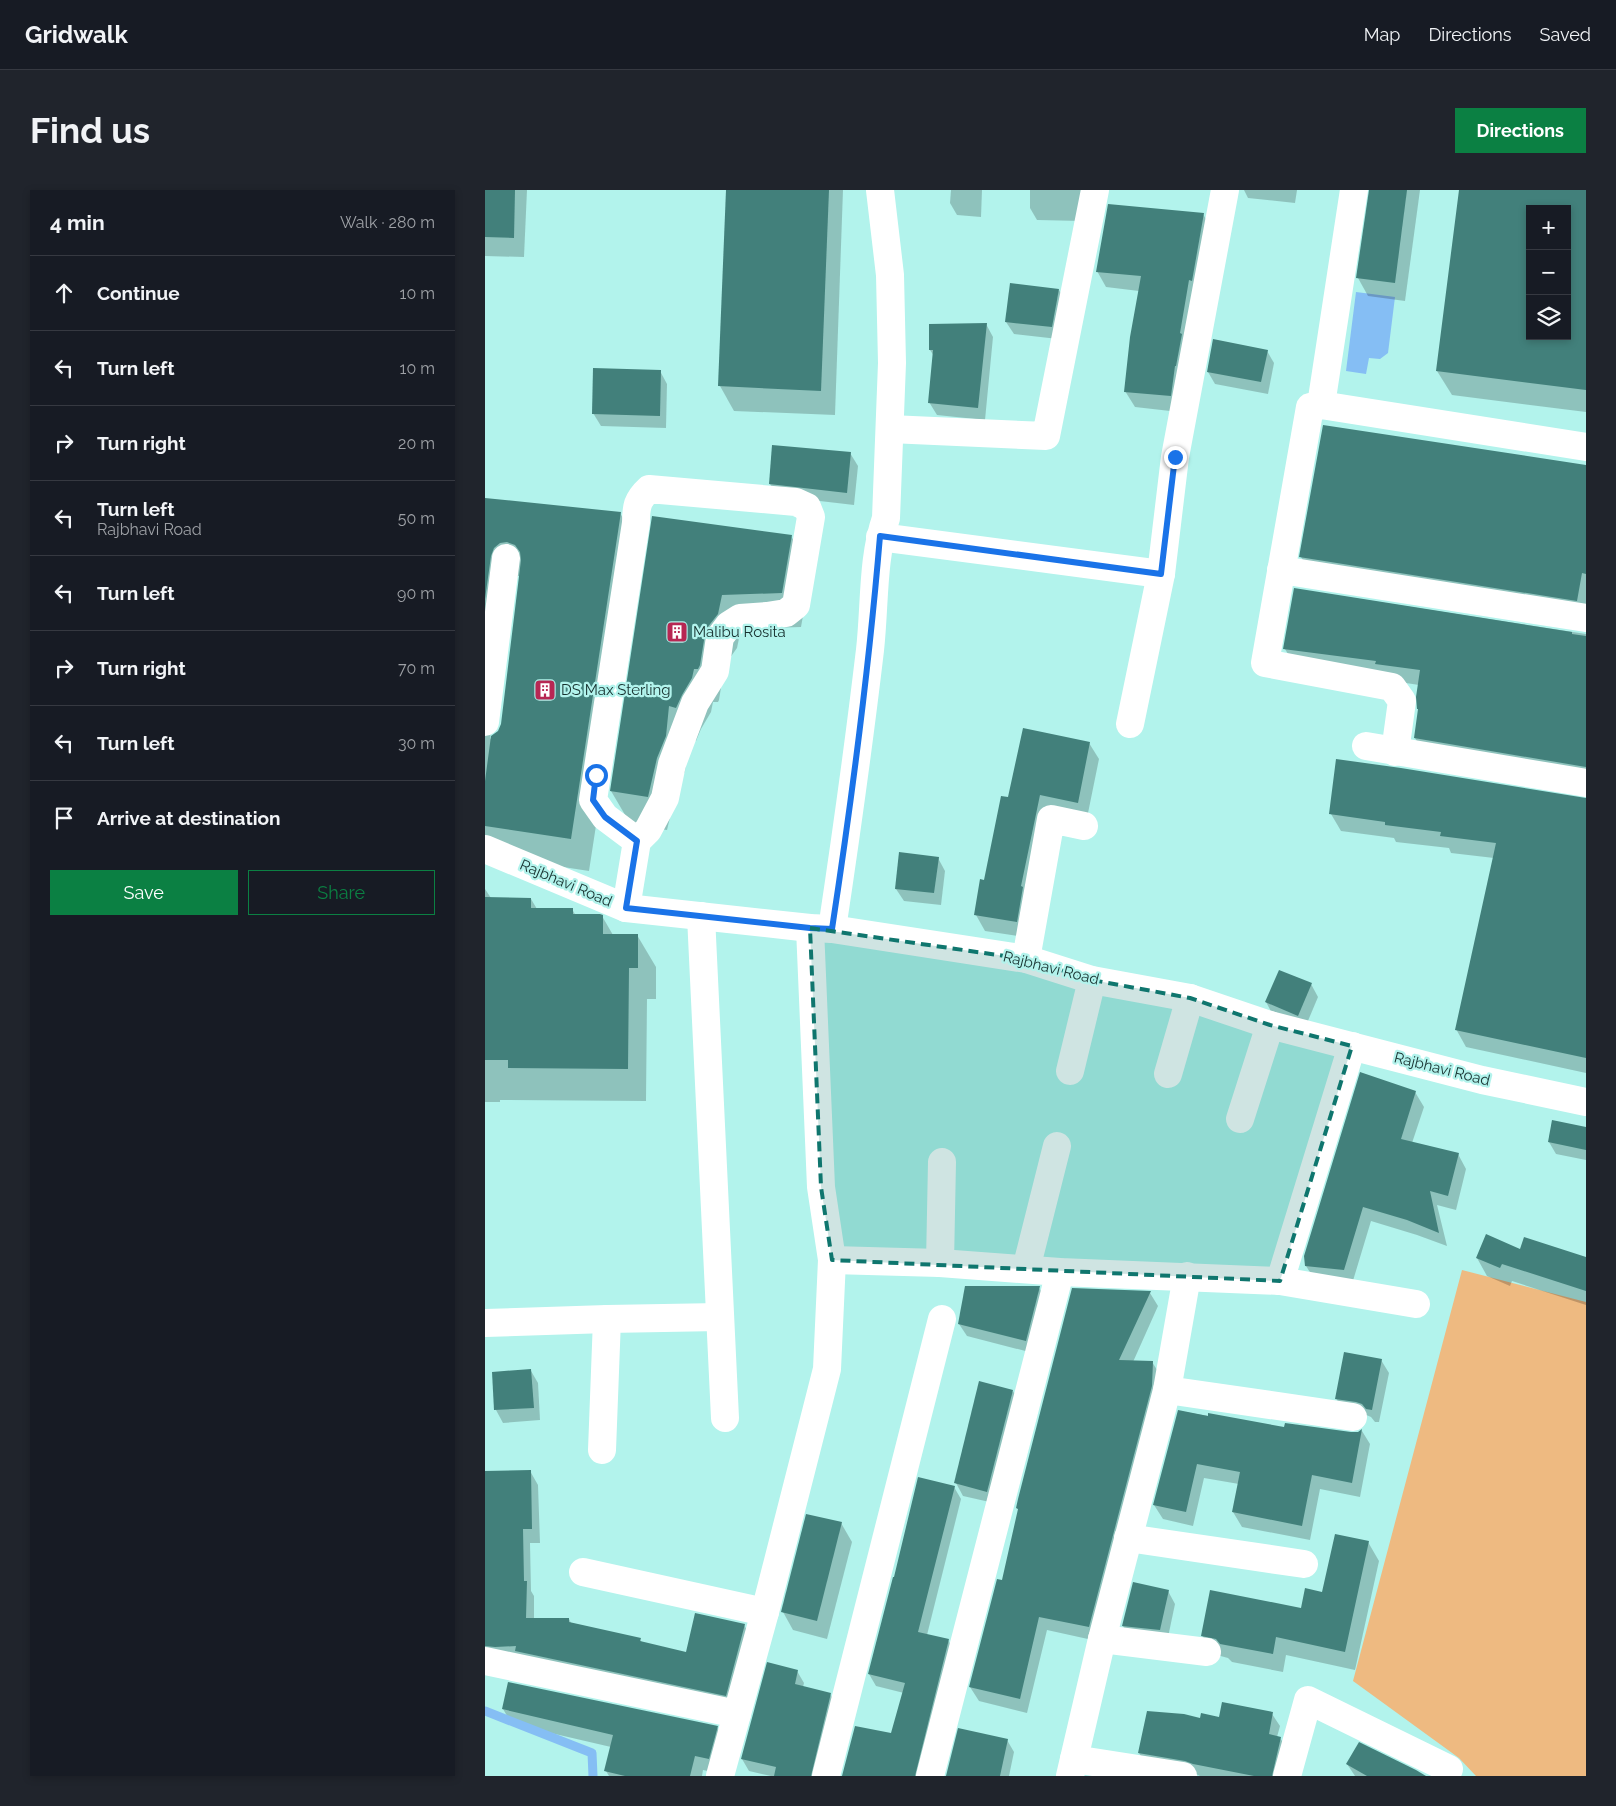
<!DOCTYPE html>
<html lang="en">
<head>
<meta charset="utf-8">
<style>
	:root { --surface:#171b24; --page:#20242c; --text:#f1f3f6; --muted:#9ea1a6; --line:#363941; --accent:#0b8043 }
	body { margin:0; font-family:Raleway,sans-serif; background:var(--page); color:var(--text) }
	.controls { position:absolute; right:15px; top:15px; display:grid; overflow:hidden; border-radius:0px; box-shadow:0 2px 8px #0003 }
	.controls button { width:45px; height:45px; display:grid; place-items:center; padding:0; border:0; border-bottom:1px solid var(--line); background:var(--surface); color:var(--text); font:25px sans-serif }
	.stop { position:absolute; width:15px; height:15px; margin:-11px; border:4px solid #1a73e8; border-radius:50%; background:#fff }
	.stop.end { background:#1a73e8; border-color:#fff; box-shadow:0 1px 5px #0008 }
	.list { margin:0; padding:0; list-style:none }
	h2 { display:flex; justify-content:space-between; align-items:center; height:65px; margin:0; padding:0 20px; font-size:21px }
	h2 small { font-size:16px; font-weight:400; color:var(--muted) }
	.list li { display:grid; grid-template-columns:32px 1fr auto; gap:15px; align-items:center; box-sizing:border-box; height:75px; padding:0 20px; border-top:1px solid var(--line) }
	.list b { display:block; font-size:19px; white-space:nowrap }
	.list p { margin:0; font-size:16px; white-space:nowrap; color:var(--muted) }
	.list em { font-size:16px; font-style:normal; color:var(--muted) }
	.actions { display:flex; gap:10px; padding:15px 20px }
	.actions a { flex:1; padding:11px 0; border:1px solid var(--accent); border-radius:0px; text-align:center; font-size:18px; color:var(--accent) }
	.actions .main { background:var(--accent); color:#fff }
	.icon { flex:none; width:28px; height:28px; fill:none; stroke:currentColor; stroke-width:2; stroke-linecap:round; stroke-linejoin:round }
	.map { position:relative; flex:none; width:1101px; height:1586px; overflow:hidden; border-radius:0px }
	header { display:flex; align-items:center; gap:30px; box-sizing:border-box; height:70px; padding:0 25px; background:var(--surface); border-bottom:1px solid var(--line) }
	header strong { font-size:24px }
	nav { display:flex; gap:28px; margin-inline-start:auto; font-size:18px }
	.intro { display:flex; align-items:center; justify-content:space-between; box-sizing:border-box; height:120px; padding:0 30px }
	h1 { margin:0; font-size:35px }
	.button { padding:12px 22px; border-radius:0px; background:var(--accent); color:#fff; font-size:18px; font-weight:700 }
	main { display:flex; gap:30px; padding:0 30px }
	aside { flex:1; background:var(--surface); border-radius:0px; box-shadow:0 2px 8px #0003 }
	.map>svg:first-child { display:block }
</style>
</head>
<body>
<header>
<strong>Gridwalk</strong>
<nav><a>Map</a><a>Directions</a><a>Saved</a></nav>
</header>
<div class="intro"><h1>Find us</h1><a class="button">Directions</a></div>
<main>
<aside>
<h2>4 min<small>Walk · 280 m</small></h2>
<ul class="list">
<li><svg class="icon" aria-label="ahead" viewBox="0 0 24 24"><path d="M12 20V5M6 11l6-6 6 6"/></svg><div><b>Continue</b></div><em>10 m</em></li>
<li><svg class="icon" aria-label="left" viewBox="0 0 24 24"><path d="M17 20v-9H6M10 6l-5 5 5 5"/></svg><div><b>Turn left</b></div><em>10 m</em></li>
<li><svg class="icon" aria-label="right" viewBox="0 0 24 24"><path d="M7 20v-9h11M14 6l5 5-5 5"/></svg><div><b>Turn right</b></div><em>20 m</em></li>
<li><svg class="icon" aria-label="left" viewBox="0 0 24 24"><path d="M17 20v-9H6M10 6l-5 5 5 5"/></svg><div><b>Turn left</b><p>Rajbhavi Road</p></div><em>50 m</em></li>
<li><svg class="icon" aria-label="left" viewBox="0 0 24 24"><path d="M17 20v-9H6M10 6l-5 5 5 5"/></svg><div><b>Turn left</b></div><em>90 m</em></li>
<li><svg class="icon" aria-label="right" viewBox="0 0 24 24"><path d="M7 20v-9h11M14 6l5 5-5 5"/></svg><div><b>Turn right</b></div><em>70 m</em></li>
<li><svg class="icon" aria-label="left" viewBox="0 0 24 24"><path d="M17 20v-9H6M10 6l-5 5 5 5"/></svg><div><b>Turn left</b></div><em>30 m</em></li>
<li><svg class="icon" aria-label="arrive" viewBox="0 0 24 24"><path d="M6 21V4h12l-3 4 3 4H6"/></svg><div><b>Arrive at destination</b></div></li>
</ul>
<div class="actions"><a class="main">Save</a><a>Share</a></div>
</aside>
<div class="map">
<svg width="1101" height="1586" viewBox="0 0 1101 1586">
	<rect width="100%" height="100%" fill="#b2f3ec"/>
	<path fill="#eeba81" d="M977,1080l124,32v474h-110l-17,-18 -106,-77z"/>
	<path fill="#85bef4" d="M871,102l39,5 -7,56 -8,6 -11,-1 -3,16 -20,-3z"/>
	<g fill="#0003" fill-rule="evenodd">
		<path d="M0,0h42l-3,67 -39,-1z"/>
		<path d="M242,0h116l-8,225 -101,-4 -14,-25z"/>
		<path d="M466,0h31l-1,27 -24,-2 -7,-12z"/>
		<path d="M545,0h54l-2,31 -45,-1 -7,-12z"/>
		<path d="M759,0h53l-2,13 -47,-5z"/>
		<path d="M885,0h50l-15,111 -37,-5 -10,-18z"/>
		<path d="M975,0h126v222l-134,-17 -15,-24zM1045,19h37v127h-37z"/>
		<path d="M718,24l9,16 -33,182 -44,-5 -10,-16 14,-100 -33,-4 -9,-16z"/>
		<path d="M574,100l7,12 -8,37 -44,-5 -8,-12z"/>
		<path d="M501,134l7,13 -8,83 -48,-5 -8,-13 5,-46 -4,-6z"/>
		<path d="M782,161l7,12 -6,31 -53,-10 -7,-12z"/>
		<path d="M175,181l7,13 -1,44 -65,-2 -8,-13z"/>
		<path d="M365,263l8,13 -4,39 -77,-9 -7,-12z"/>
		<path d="M1101,277v150l-275,-43 -10,-17z"/>
		<path d="M0,310l135,13 19,33 -50,325 -90,-14 -14,-8zM33,386h3l-19,148 -4,9 -8,6 19,-150 3,-8z"/>
		<path d="M168,328l138,18 20,35 -10,56 -60,2 -4,19 -10,14 -3,7 -5,31 -1,2h-5l-2,10 -10,17 -5,12 -8,-2 -3,32 -9,22 -9,37 -36,-5 -20,-34z"/>
		<path d="M810,399l291,45v148l-161,-27 -10,-17 4,-27v-26l-124,-19 -10,-17z"/>
		<path d="M604,553l10,16 -12,59 -38,-8 -24,127 -40,-6 -9,-16 33,-116z"/>
		<path d="M1101,609v274l-120,-26 -10,-18 38,-171 -43,-5 -2,-5 -53,-6 -2,-4 -53,-7 -10,-17z"/>
		<path d="M453,668l7,13 -4,34 -37,-4 -8,-12z"/>
		<path d="M0,699l6,9 40,1 6,10h35l4,7h26l11,19h24l19,32v32h-9l-1,102 -146,-1v2h-15z"/>
		<path d="M826,794l7,13 -13,31 -32,-13 -7,-13z"/>
		<path d="M930,902l9,15 -12,36 46,11 8,15 -10,41 -19,-5 10,41 -30,-11 -46,-14 -19,63 -37,-4 -9,-14z"/>
		<path d="M1101,938v32l-30,-6 -7,-12z"/>
		<path d="M992,1068l109,1v46l-74,-24 -2,5 -23,-10z"/>
		<path d="M554,1098l8,12 -14,53 -66,-17 -8,-12z"/>
		<path d="M665,1103l8,13 -25,56h19l9,14 -64,265 -50,-11 -20,83 -48,-12 -9,-14 33,-105 16,-72 -2,-2z"/>
		<path d="M896,1170l8,13 -10,49h-4l-4,-5 -7,-3 -21,-3 -7,-13z"/>
		<path d="M46,1181l7,12 2,37 -37,3 -7,-13 -3,-37z"/>
		<path d="M528,1201l7,12 -26,100 -31,-7 -7,-13z"/>
		<path d="M694,1221l106,18 74,4 3,-2 8,13 -10,53 -40,-8 -10,51 -68,-13 -9,-15 6,-28 -35,-6 -11,48 -30,-7 -9,-14z"/>
		<path d="M45,1281l8,14 2,58h-10l1,48 3,5v23h35l2,4 69,16 2,4 45,10 57,-28 8,14 -18,70 -249,-47v-190z"/>
		<path d="M469,1297l7,12 -34,136 21,5 7,13 -31,123h-81l49,-41 12,-42 -28,-7 -7,-12z"/>
		<path d="M356,1333l11,19 -25,97 -34,-9 -10,-18z"/>
		<path d="M883,1352l11,19 -24,109 -69,-15 -3,17 -51,-10 -4,-4 -15,-4 -11,-19 100,-26 21,-16z"/>
		<path d="M683,1401l7,13 -8,38 -37,-4 -7,-12z"/>
		<path d="M312,1481l7,12 -1,4 27,7 7,12 -18,70h-48l-22,-5 -7,-12z"/>
		<path d="M18,1519l214,18 8,15 -8,31 -14,-3 -1,6h-93l-3,-5 5,-24 -99,-23z"/>
		<path d="M787,1524l8,12 -3,11 3,1 8,12 -7,26h-81l-6,-3 -48,-8 -7,-12 62,-34z"/>
		<path d="M522,1550l7,12 -5,24h-62z"/>
		<path d="M862,1574l76,12h-68z"/>
	</g>
	<g fill="none" stroke-linecap="round" stroke-linejoin="round">
		<path stroke="#85bef4" stroke-width="9" d="M0,1521l107,42 1,23"/>
	</g>
	<g fill="#42807b" fill-rule="evenodd">
		<path d="M0,0h30l-1,48 -29,-1z"/>
		<path d="M241,0h103l-8,201 -103,-5z"/>
		<path d="M884,0h38l-12,93 -39,-5z"/>
		<path d="M974,0h127v200l-150,-19zM1045,19h37v127h-37z"/>
		<path d="M623,14l96,9 -12,68 -3,-1 -9,53 2,1 -6,32h-1l-4,30 -47,-4 6,-55 11,-61 -45,-4z"/>
		<path d="M525,93l49,6 -7,38 -47,-5z"/>
		<path d="M502,133l-9,85 -50,-5 5,-53h-4v-26z"/>
		<path d="M728,149l55,11 -7,32 -54,-10z"/>
		<path d="M108,178l68,2 -1,46 -68,-2z"/>
		<path d="M838,235l263,40v109l-4,-1 -5,28 -278,-44z"/>
		<path d="M287,255l79,7 -4,41 -78,-9z"/>
		<path d="M0,308l136,14 -50,327 -86,-13v-45l6,-45 7,-5 3,-7 20,-164 -1,-8 -5,-7 -8,-3 -7,1 -6,5 -3,8 -6,43z"/>
		<path d="M167,326l140,19 -10,58 -60,2 -4,19 -11,14 -2,6 -5,31 -2,4h-4l-2,9 -10,17 -6,13 -7,-2 -3,30 -9,22 -9,39 -38,-6z"/>
		<path d="M809,398l278,44v2l14,2v131l-172,-29 4,-29h-1l-1,-12 4,-27 -45,-6 1,-3 -93,-12z"/>
		<path d="M538,538l67,14 -12,61 -38,-8 -19,91 2,1 -6,35 -43,-7 6,-36 4,1 17,-84 7,1z"/>
		<path d="M851,569l65,9 185,30v260l-131,-28 41,-187 -56,-7 1,-4 -56,-7v-3l-56,-8z"/>
		<path d="M414,662l40,5 -5,36 -39,-4z"/>
		<path d="M0,707l46,1v10h42v6h27l3,1v19h35v34h-9l-1,101 -120,-1v-8h-23z"/>
		<path d="M794,780l33,13 -14,33 -33,-14z"/>
		<path d="M875,882l56,19 -15,48 58,14 -11,43 -18,-5 9,42 -32,-13 -44,-13 -19,63 -39,-4 -1,-10z"/>
		<path d="M1067,930l34,7v23l-38,-8z"/>
		<path d="M1001,1044l34,15 4,-12 62,20v34l-84,-27 -2,4 -24,-10z"/>
		<path d="M480,1096h75l-14,55 -68,-17z"/>
		<path d="M587,1098l79,3 -32,69 34,1 -1,25 -63,241 -50,-10 -19,82 -51,-12 28,-108 5,1 16,-71 -2,-1 2,-9z"/>
		<path d="M859,1162l38,7 -10,51 -6,-1 -4,-5 -6,-2 -21,-3z"/>
		<path d="M46,1179l3,39 -40,2 -2,-38z"/>
		<path d="M494,1191l34,9 -26,102 -33,-9z"/>
		<path d="M693,1220l30,6v-3l76,14 1,-4 66,9h7l4,-3 -10,54 -40,-8 -10,51 -70,-14 8,-40 -43,-8 -11,48 -33,-7z"/>
		<path d="M46,1280l1,59h-9l1,52h3l-1,37h43v4l72,16 -1,3 46,11 9,-39 50,11 -19,72 -211,-45 1,-5 -21,1 -10,-1v-175z"/>
		<path d="M433,1287l37,9 -37,146 31,7 -34,137h-73l13,-50 36,7 14,-50 -37,-9 25,-97h1z"/>
		<path d="M321,1324l36,8 -25,99 -36,-9z"/>
		<path d="M850,1344l34,7 -24,111 -69,-15 -3,17 -53,-10 -4,-5 -15,-3 9,-46 91,18 4,-20 17,4z"/>
		<path d="M648,1392l36,8 -9,40 -38,-4z"/>
		<path d="M282,1472l31,8 -3,14 36,9 -20,83h-37l2,-9 -35,-8z"/>
		<path d="M23,1492l210,44 -9,33 -14,-3 -5,20h-65l-21,-5 9,-36 -111,-26z"/>
		<path d="M737,1512l51,10 -4,22 12,3 -9,39h-18l-61,-12 -8,-3 -47,-8 9,-42 37,3 16,4 1,-5 18,4z"/>
		<path d="M473,1538l50,11 -8,37h-54z"/>
		<path d="M874,1552l57,28 10,6h-59l-21,-12z"/>
	</g>
	<g fill="none" stroke-linecap="round" stroke-linejoin="round">
		<g stroke="#fff" stroke-width="28">
			<path d="M836,215l33,-215"/>
			<path d="M405,239l156,7 49,-246"/>
			<path d="M395,347l281,37"/>
			<path d="M796,380l305,48"/>
			<path d="M0,532l21,-164"/>
			<path d="M645,534l31,-150 14,-117 50,-267"/>
			<path d="M881,556l220,37"/>
			<path d="M910,562l7,-51 -10,-14 -127,-24 45,-256 11,-2 265,42"/>
			<path d="M0,659l141,59 184,20 22,1 194,30 66,21 98,18 80,27 212,55 104,22"/>
			<path d="M141,718l11,-67 -32,-24 -12,-17 43,-277c0,-16 1,-23 13,-34l147,13 11,5 4,10 -15,88 -10,8 -19,3 -27,2 -11,7 -9,12 -5,34 -20,32 -23,61 -7,34 -17,32 -11,11"/>
			<path d="M216,726l24,502"/>
			<path d="M347,739c14,-93 27,-186 38,-279 5,-44 2,-91 16,-132l6,-155 -2,-88 -10,-85"/>
			<path d="M541,769l25,-140 33,7"/>
			<path d="M585,881l22,-91"/>
			<path d="M683,884l22,-76"/>
			<path d="M755,929l30,-94"/>
			<path d="M347,1070l108,3 120,9 220,9 136,23"/>
			<path d="M455,1073l2,-101"/>
			<path d="M541,1079l31,-123"/>
			<path d="M795,1091l72,-235"/>
			<path d="M0,1133l122,-4 113,-2"/>
			<path d="M682,1200l186,27"/>
			<path d="M117,1260l5,-131"/>
			<path d="M643,1348l176,26"/>
			<path d="M98,1382l182,40"/>
			<path d="M617,1449l105,13"/>
			<path d="M0,1471l252,53"/>
			<path d="M589,1569l109,17"/>
			<path d="M235,1586l45,-164 62,-243 5,-109 -11,-73 -11,-259"/>
			<path d="M341,1586l116,-457"/>
			<path d="M445,1586l130,-504"/>
			<path d="M585,1586l32,-137 65,-249 20,-114"/>
			<path d="M802,1586l21,-76 141,69 -3,7"/>
		</g>
	</g>
	<g fill="none" stroke-linecap="round" stroke-linejoin="round">
		<path stroke="#1a73e8" stroke-width="6" d="M111,585l-3,25 12,17 32,24 -11,67 184,20 22,1c20,-131 37,-261 48,-393l281,38 14,-117"/>
	</g>
	<path fill="#0f766e" fill-opacity="0.2" stroke="#0f766e" stroke-width="4" stroke-dasharray="10 6" stroke-linejoin="round" d="M325,738l216,31 66,21 98,18 80,27 82,21 -72,235 -448,-21 -11,-73z"/>
	<defs>
		<g id="building-square" transform="scale(1.125)"><rect x="-9" y="-9" width="18" height="18" rx="4" fill="#b72753" stroke="#b2f3ec"/><path d="M-4-6H4V6H1V3H-1V6H-4ZM-2.5-4.3h1.7v1.8h-1.7ZM.8-4.3h1.7v1.8H.8ZM-2.5-1h1.7V.8h-1.7ZM.8-1h1.7V.8H.8Z" fill="#fff"/></g>
	</defs>
	<g fill-rule="evenodd">
		<use href="#building-square" x="192" y="442"/>
		<use href="#building-square" x="60" y="500"/>
	</g>
	<g text-anchor="middle" stroke-width="4.5" stroke-linejoin="round" paint-order="stroke">
		<g font-size="15" fill="#17312f" stroke="#b2f3ec" text-anchor="start">
			<text x="208" y="447">Malibu Rosita</text>
			<text x="76" y="505">DS Max Sterling</text>
		</g>
		<g font-size="15" fill="#17312f" stroke="#b2f3ec">
			<text transform="translate(81 693) rotate(23)" y="5">Rajbhavi Road</text>
			<text transform="translate(566 778) rotate(14)" y="5">Rajbhavi Road</text>
			<text transform="translate(957 879) rotate(14)" y="5">Rajbhavi Road</text>
		</g>
	</g>
</svg>
<div class="controls">
<button>+</button>
<button>−</button>
<button><svg class="icon" aria-label="layers" viewBox="0 0 24 24"><path d="M12 4l9 5-9 5-9-5zM3 14l9 5 9-5"/></svg></button>
</div>
<div class="stop" style="left:111px;top:585px"></div>
<div class="stop end" style="left:690px;top:267px"></div>
</div>
</main>
</body>
</html>
